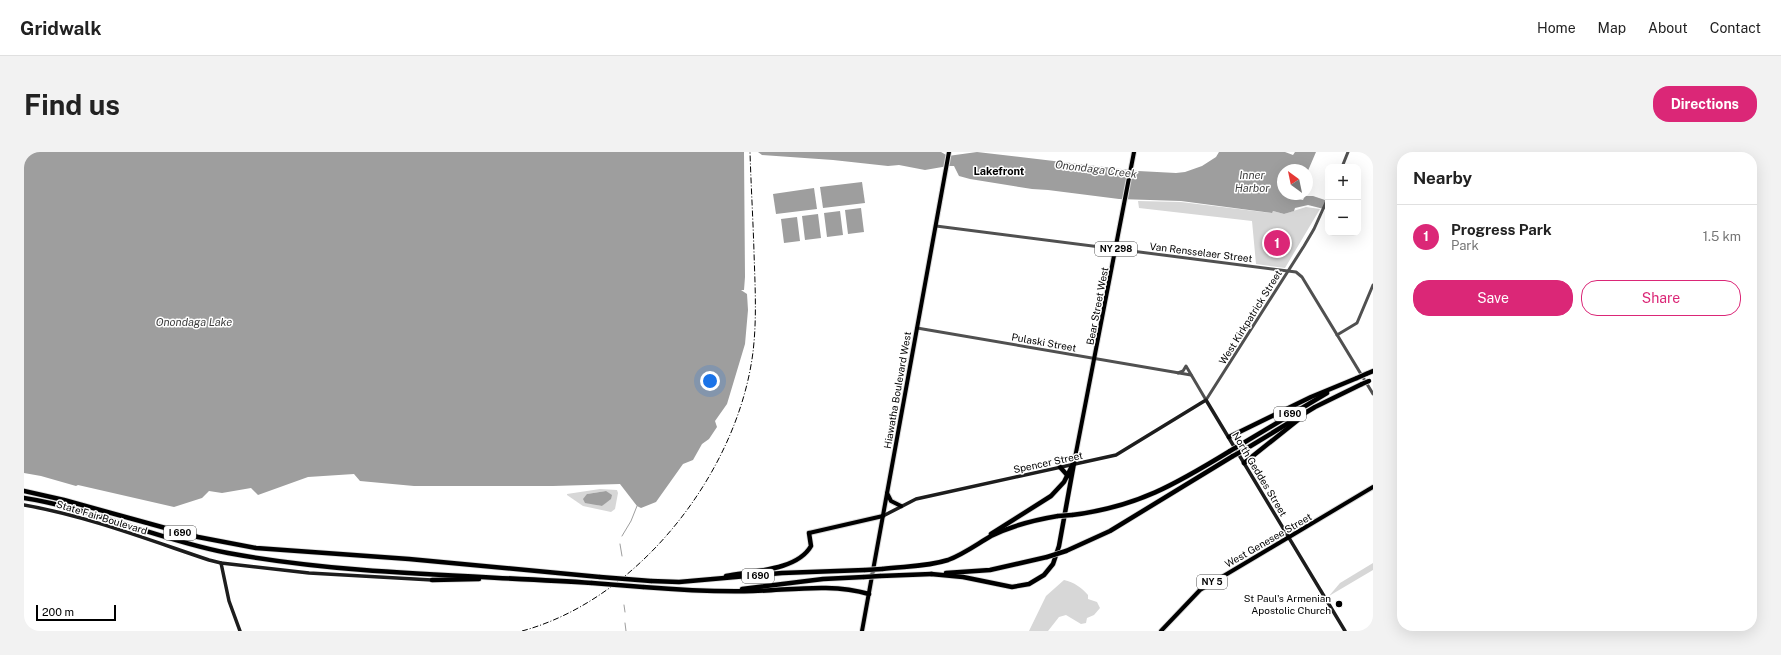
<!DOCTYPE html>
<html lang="en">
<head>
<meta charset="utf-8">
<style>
	:root { --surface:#fff; --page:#f2f2f2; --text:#222; --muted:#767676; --line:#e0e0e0; --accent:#db2777 }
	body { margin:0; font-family:"Public Sans",sans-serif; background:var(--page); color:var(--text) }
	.controls { position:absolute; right:12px; top:12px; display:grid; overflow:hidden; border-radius:8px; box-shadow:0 4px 16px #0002 }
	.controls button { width:36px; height:36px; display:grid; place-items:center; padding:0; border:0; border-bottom:1px solid var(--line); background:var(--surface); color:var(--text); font:20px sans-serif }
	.compass { position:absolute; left:1253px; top:12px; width:36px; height:36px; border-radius:50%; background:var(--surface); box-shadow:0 4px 16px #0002; rotate:327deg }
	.scale { position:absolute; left:12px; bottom:10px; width:80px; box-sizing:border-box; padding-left:4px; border:2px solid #000; border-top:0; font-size:11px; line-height:14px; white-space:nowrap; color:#000; -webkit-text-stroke:3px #fff; paint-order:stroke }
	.you { position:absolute; left:686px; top:229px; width:14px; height:14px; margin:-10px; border:3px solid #fff; border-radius:50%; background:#1a73e8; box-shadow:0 0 0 6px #1a73e833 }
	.badge { display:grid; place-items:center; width:26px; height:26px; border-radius:50%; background:var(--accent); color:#fff; font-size:13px; font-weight:700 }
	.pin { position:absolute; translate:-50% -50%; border:2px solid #fff; box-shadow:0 1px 4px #0006 }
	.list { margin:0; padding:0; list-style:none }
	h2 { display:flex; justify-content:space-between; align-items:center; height:52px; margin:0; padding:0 16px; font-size:17px }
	h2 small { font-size:13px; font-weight:400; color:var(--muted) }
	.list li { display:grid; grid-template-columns:26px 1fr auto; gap:12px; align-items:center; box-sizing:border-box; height:64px; padding:0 16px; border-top:1px solid var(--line) }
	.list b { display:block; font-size:15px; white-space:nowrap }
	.list p { margin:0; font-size:13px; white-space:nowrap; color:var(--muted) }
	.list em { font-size:13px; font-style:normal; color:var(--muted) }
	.actions { display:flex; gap:8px; padding:12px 16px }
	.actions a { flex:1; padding:9px 0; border:1px solid var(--accent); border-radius:16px; text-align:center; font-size:14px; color:var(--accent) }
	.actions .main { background:var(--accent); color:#fff }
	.map { position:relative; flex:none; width:1349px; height:479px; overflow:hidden; border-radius:16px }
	header { display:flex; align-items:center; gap:24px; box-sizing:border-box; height:56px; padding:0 20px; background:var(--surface); border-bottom:1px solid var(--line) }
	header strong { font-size:19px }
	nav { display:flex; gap:22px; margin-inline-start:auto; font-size:14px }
	.intro { display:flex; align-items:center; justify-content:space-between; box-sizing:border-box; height:96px; padding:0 24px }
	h1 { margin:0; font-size:28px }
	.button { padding:10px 18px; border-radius:16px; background:var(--accent); color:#fff; font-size:14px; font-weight:700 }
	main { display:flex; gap:24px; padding:0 24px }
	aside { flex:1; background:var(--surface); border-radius:16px; box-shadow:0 4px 16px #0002 }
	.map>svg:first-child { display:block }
</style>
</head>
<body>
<header>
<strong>Gridwalk</strong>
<nav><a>Home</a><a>Map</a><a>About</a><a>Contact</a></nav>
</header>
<div class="intro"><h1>Find us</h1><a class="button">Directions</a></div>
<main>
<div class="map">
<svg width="1349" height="479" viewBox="0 0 1349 479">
	<rect width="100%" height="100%" fill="#fff"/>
	<g fill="#d7d7d7" fill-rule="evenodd">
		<path d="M1114,49l43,1 90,11 2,-2 11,3 22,-7 14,2 -35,59 -29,-4 -4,-43 -113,-13z"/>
		<path d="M576,337l17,1 1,3 -3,16 -4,3 -28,-6 -16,-11v-1zM582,339l-1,12 -3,3 -5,-1 -10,-11z"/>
		<path d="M1349,411v7l-44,26 11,-13z"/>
		<path d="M1040,428c10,2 18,8 24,15v4l9,3 3,6 -6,7 -7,3 -1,5 -5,1 -15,-9 -7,2 -11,14h-19l17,-35z"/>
	</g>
	<g fill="#9e9e9e">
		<path d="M0,0h720l1,125 -1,13h-3l6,4 1,16 -3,34 -18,60 -12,17 2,6 -8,12 -7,5 -9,16 -10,4 -27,38 -15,6 -4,-2 -17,-22 -67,2h-139l-54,-5 -6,-7 -46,3 -50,18 -7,-7 -29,5 -13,-2 -7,7 -28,9 -96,-22 -2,1 -35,-10 -17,-3z"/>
		<path d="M734,0h183l7,4 29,-4 161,19 38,2 9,-1 17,-6 14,-9 3,-5h66l8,3 2,-3h21l-9,21v-3h-24v24h15l-2,5 7,1 2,-4h8l15,5v9l-20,-5 -13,3 -1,3 -10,3 -11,-3 -1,2 -91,-12 -62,-2 -71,-9 -16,-1 -62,-10 -11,-3 -5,-10h-6l-23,4 -26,-5 -11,1 -55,-6 -71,-5z"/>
		<path d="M838,30l3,21 -42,5 -3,-21z"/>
		<path d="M790,36l3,21 -41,5 -3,-20z"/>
		<path d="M837,56l3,24 -16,2 -3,-24z"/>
		<path d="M816,59l3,24 -16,2 -3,-24z"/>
		<path d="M794,62l3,24 -16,2 -3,-24z"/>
		<path d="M773,65l3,24 -16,2 -3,-24z"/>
		<path d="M582,339l6,4 -1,4 -9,7 -17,-3 -2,-4 4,-5z"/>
	</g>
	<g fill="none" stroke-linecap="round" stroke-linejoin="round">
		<g stroke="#9e9e9e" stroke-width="1">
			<path d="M598,384l9,-15 6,-15"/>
			<path d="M596,392l2,12"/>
			<path d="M600,453l1,7"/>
			<path d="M601,471l1,8"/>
		</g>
		<g stroke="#dbdbdb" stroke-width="6">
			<g id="primary">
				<path d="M1050,311l60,-311"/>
				<path d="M863,341l4,8 10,5"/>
				<path d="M785,381l74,-17"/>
				<path d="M838,479l87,-479"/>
				<path d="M1137,479l39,-41 173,-103"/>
			</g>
		</g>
		<g stroke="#dbdbdb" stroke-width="6">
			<g id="motorway">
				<path d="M1342,222l7,-3"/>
				<path d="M1205,285l82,-40 46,-19"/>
				<path d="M1216,293l87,-52"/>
				<path d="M1220,298l71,-43 47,-23"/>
				<path d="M1220,311l54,-43"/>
				<path d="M1036,315l8,9"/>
				<path d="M0,339l40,9 134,37 58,11 153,11 191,18"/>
				<path d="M0,346c70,11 135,42 204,55 120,22 243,22 364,30"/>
				<path d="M1048,363c65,-8 104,-31 158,-64"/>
				<path d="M967,382l60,-38 13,-14 9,-18"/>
				<path d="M1042,399l44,-20 123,-75"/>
				<path d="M858,417c23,-3 44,-2 66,-9 16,-6 29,-16 43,-24 22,-11 43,-16 67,-20"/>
				<path d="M922,421l44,-3 57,-13"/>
				<path d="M907,422l32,3 49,10 17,-3 15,-9 9,-11 6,-18 15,-83"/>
				<path d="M702,424c25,-5 71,-5 85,-30l-2,-13"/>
				<path d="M856,424l52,-2"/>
				<path d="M408,428l47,-1"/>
				<path d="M627,429l28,1 103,-9 83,-3"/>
				<path d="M619,435c37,3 73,5 110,4 38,-1 79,-8 116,3"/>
				<path d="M718,437l81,-10 41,-2"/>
			</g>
		</g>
		<g stroke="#505050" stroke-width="3">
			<path d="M1318,15l6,-15"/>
			<path d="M912,74l360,46 6,5 71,117"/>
			<path d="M893,176l274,47"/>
			<path d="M1313,183l20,-12 16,-38"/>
			<path d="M1154,221l5,-2 3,-5 20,34 98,-154 10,-17 14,-31"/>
		</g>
		<g stroke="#1d1d1d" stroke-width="3.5">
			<path d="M0,353c63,11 125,35 185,55l12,3 88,10 123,7"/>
			<path d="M859,364l33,-17 200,-44 90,-55 139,231"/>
			<path d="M197,411l8,38 11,30"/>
		</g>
		<use href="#primary" stroke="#000" stroke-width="4"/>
		<use href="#motorway" stroke="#000" stroke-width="4.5"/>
		<path stroke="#000" stroke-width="1" stroke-dasharray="6 2 1 2" stroke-linecap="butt" d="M498,479c118,-32 216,-160 231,-279 4,-34 2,-67 1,-100 -1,-33 -3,-67 -4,-100"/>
		<g stroke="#dbdbdb" stroke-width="6" stroke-linecap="butt">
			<g id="motorway-bridge">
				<path d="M1333,226l9,-4"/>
				<path d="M1338,232l7,-3"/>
				<path d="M1206,299l10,-6"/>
				<path d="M1209,304l11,-6"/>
				<path d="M1034,364l14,-1"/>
				<path d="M1023,405l19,-6"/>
				<path d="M841,418l17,-1"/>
				<path d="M576,425l51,4"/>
				<path d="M840,425l16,-1"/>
				<path d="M568,431l51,4"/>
			</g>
		</g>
		<use href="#motorway-bridge" stroke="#000" stroke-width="4.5"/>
	</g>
	<circle fill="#000" stroke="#fff" stroke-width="1.5" cx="1315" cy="452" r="4"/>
	<g text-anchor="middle" stroke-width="3" stroke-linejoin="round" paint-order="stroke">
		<g fill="#fff" stroke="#4c4c4c" stroke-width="1">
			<rect x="1071" y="90" width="42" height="14" rx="3"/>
			<rect x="1250" y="255" width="32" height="14" rx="3"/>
			<rect x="140" y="374" width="32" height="14" rx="3"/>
			<rect x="718" y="417" width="32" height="14" rx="3"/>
			<rect x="1173" y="423" width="30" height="14" rx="3"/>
		</g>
		<g font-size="9" font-weight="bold" fill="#000">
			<text x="1092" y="100">NY 298</text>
			<text x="1266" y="265">I 690</text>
			<text x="156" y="384">I 690</text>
			<text x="734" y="427">I 690</text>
			<text x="1188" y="433">NY 5</text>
		</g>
		<g font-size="10" fill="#000" stroke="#fff">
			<text transform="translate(1177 100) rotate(7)" y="4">Van Rensselaer Street</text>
			<text transform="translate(1073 154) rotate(-79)" y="4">Bear Street West</text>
			<text transform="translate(1226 165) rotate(-58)" y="4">West Kirkpatrick Street</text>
			<text transform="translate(1020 190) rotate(10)" y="4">Pulaski Street</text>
			<text transform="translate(873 238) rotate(-80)" y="4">Hiawatha Boulevard West</text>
			<text transform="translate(1024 310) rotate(-12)" y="4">Spencer Street</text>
			<text transform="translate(1236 322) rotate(59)" y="4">North Geddes Street</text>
			<text transform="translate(78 365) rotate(17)" y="4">State Fair Boulevard</text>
			<text transform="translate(1244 388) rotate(-30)" y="4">West Genesee Street</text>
		</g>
		<g font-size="10" fill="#000" stroke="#fff" text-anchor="end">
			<text x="1307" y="450">St Paul's Armenian<tspan x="1307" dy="12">Apostolic Church</tspan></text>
		</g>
		<g font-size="11" font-style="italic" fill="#3f3f3f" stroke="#fff">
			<text transform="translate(1072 17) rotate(7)" y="4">Onondaga Creek</text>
			<text x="1228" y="27">Inner<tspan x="1228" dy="13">Harbor</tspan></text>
			<text x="170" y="174">Onondaga Lake</text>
		</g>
		<g font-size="11" font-weight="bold" fill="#000" stroke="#fff">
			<text x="975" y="23">Lakefront</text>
		</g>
	</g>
</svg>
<div class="controls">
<button>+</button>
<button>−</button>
</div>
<svg class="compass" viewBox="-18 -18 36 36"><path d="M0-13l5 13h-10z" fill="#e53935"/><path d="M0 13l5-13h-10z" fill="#767676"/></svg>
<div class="scale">200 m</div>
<div class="you"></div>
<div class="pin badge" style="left:1253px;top:91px">1</div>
</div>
<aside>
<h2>Nearby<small></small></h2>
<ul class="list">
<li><span class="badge">1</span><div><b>Progress Park</b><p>Park</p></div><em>1.5 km</em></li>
</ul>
<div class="actions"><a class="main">Save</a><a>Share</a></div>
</aside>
</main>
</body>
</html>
